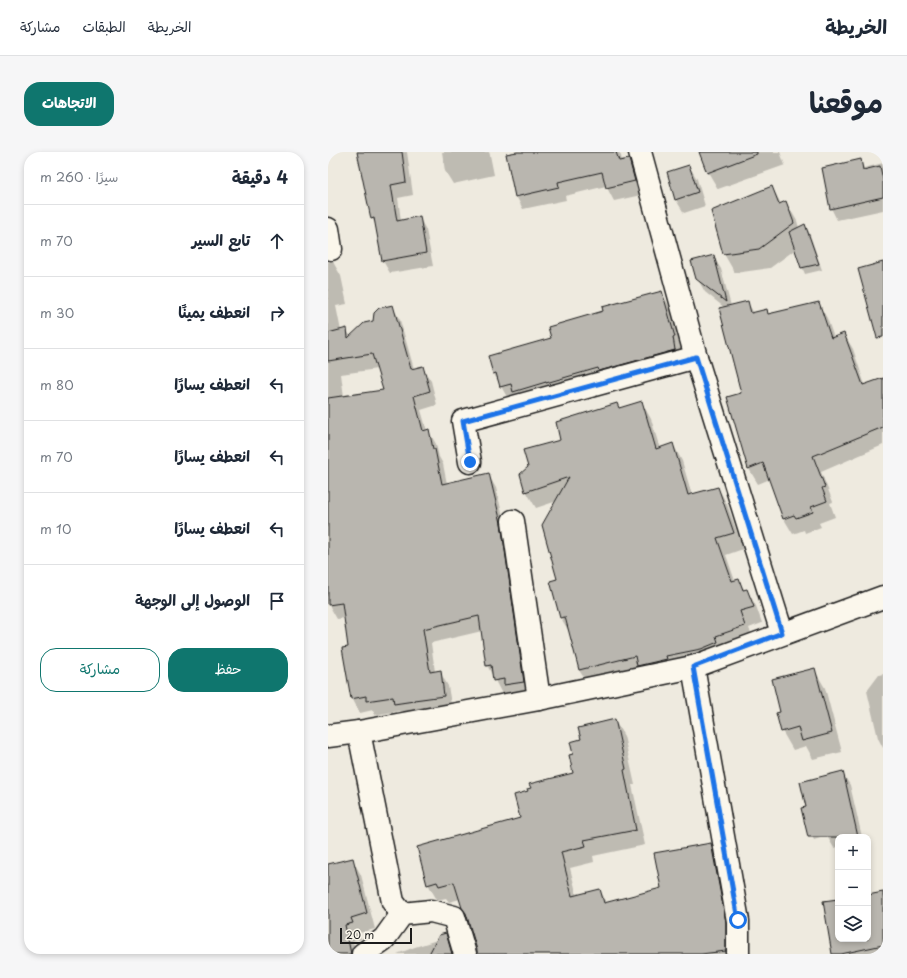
<!DOCTYPE html>
<html lang="ar">
<head>
<meta charset="utf-8">
<style>
	:root { --surface:#fff; --page:#f6f6f7; --text:#1f2937; --muted:#747a83; --line:#e0e1e3; --accent:#0f766e }
	body { margin:0; font-family:"Playpen Sans","Playpen Sans Arabic",sans-serif; background:var(--page); color:var(--text); direction:rtl }
	.controls { position:absolute; right:12px; bottom:12px; display:grid; overflow:hidden; border-radius:8px; box-shadow:0 2px 6px #0003 }
	.controls button { width:36px; height:36px; display:grid; place-items:center; padding:0; border:0; border-bottom:1px solid var(--line); background:var(--surface); color:var(--text); font:20px sans-serif }
	.scale { position:absolute; left:12px; bottom:10px; width:72px; box-sizing:border-box; padding-left:4px; border:2px solid #1c1c1c; border-top:0; font-size:11px; line-height:14px; white-space:nowrap; color:#1c1c1c; -webkit-text-stroke:3px #fbf7ec; paint-order:stroke }
	.stop { position:absolute; width:12px; height:12px; margin:-9px; border:3px solid #1a73e8; border-radius:50%; background:#fff }
	.stop.end { background:#1a73e8; border-color:#fff; box-shadow:0 1px 4px #0008 }
	.list { margin:0; padding:0; list-style:none }
	h2 { display:flex; justify-content:space-between; align-items:center; height:52px; margin:0; padding:0 16px; font-size:17px }
	h2 small { font-size:13px; font-weight:400; color:var(--muted) }
	.list li { display:grid; grid-template-columns:26px 1fr auto; gap:12px; align-items:center; box-sizing:border-box; height:72px; padding:0 16px; border-top:1px solid var(--line) }
	.list b { display:block; font-size:15px; white-space:nowrap }
	.list em { font-size:13px; font-style:normal; color:var(--muted) }
	.actions { display:flex; gap:8px; padding:12px 16px }
	.actions a { flex:1; padding:9px 0; border:1px solid var(--accent); border-radius:16px; text-align:center; font-size:14px; color:var(--accent) }
	.actions .main { background:var(--accent); color:#fff }
	.icon { flex:none; width:22px; height:22px; fill:none; stroke:currentColor; stroke-width:2; stroke-linecap:round; stroke-linejoin:round }
	.map { position:relative; flex:none; width:555px; height:802px; overflow:hidden; direction:ltr; border-radius:16px }
	header { display:flex; align-items:center; gap:24px; box-sizing:border-box; height:56px; padding:0 20px; background:var(--surface); border-bottom:1px solid var(--line) }
	header strong { font-size:19px }
	nav { display:flex; gap:22px; margin-inline-start:auto; font-size:14px }
	.intro { display:flex; align-items:center; justify-content:space-between; box-sizing:border-box; height:96px; padding:0 24px }
	h1 { margin:0; font-size:28px }
	.button { padding:10px 18px; border-radius:16px; background:var(--accent); color:#fff; font-size:14px; font-weight:700 }
	main { display:flex; gap:24px; padding:0 24px }
	aside { flex:1; background:var(--surface); border-radius:16px; box-shadow:0 2px 6px #0003 }
	.map>svg:first-child { display:block }
</style>
</head>
<body>
<header>
<strong>الخريطة</strong>
<nav><a>الخريطة</a><a>الطبقات</a><a>مشاركة</a></nav>
</header>
<div class="intro"><h1>موقعنا</h1><a class="button">الاتجاهات</a></div>
<main>
<div class="map">
<svg width="555" height="802" viewBox="0 0 555 802">
	<rect width="100%" height="100%" fill="#eeeadf"/>
	<filter id="ink" filterUnits="userSpaceOnUse"><feTurbulence type="fractalNoise" baseFrequency=".025" numOctaves="2"/><feDisplacementMap in="SourceGraphic" scale="8" xChannelSelector="R" yChannelSelector="G"/><feConvolveMatrix kernelMatrix="1 2 1 2 8 2 1 2 1" color-interpolation-filters="sRGB"/></filter>
	<g filter="url(#ink)">
		<g fill="#0003" fill-rule="evenodd">
			<path d="M30,0h49l6,43 -15,3 3,23 18,-4 7,13 7,36 -43,7 -7,-12 -6,-34 -5,-9z"/>
			<path d="M114,0h47l1,3 4,20 -41,9 -8,-13z"/>
			<path d="M194,0h97l2,4 1,5 6,-1 8,13 5,22 -27,6 -8,-15 -41,10 1,4 -43,9 -7,-13z"/>
			<path d="M372,0h80l5,13 -67,24 -10,-17z"/>
			<path d="M532,8l4,8 19,-5v47l-46,10 -6,-12z"/>
			<path d="M361,14l8,13 8,27 -21,7 -8,-13 -8,-28z"/>
			<path d="M444,35l9,17 5,-2 11,19 2,7 6,-2 4,6 13,38 -17,4 -3,-7 -6,-18 -26,19 -35,5 -11,-19z"/>
			<path d="M385,104l8,13 10,37 16,-4 7,11 12,-3 3,5 49,-12 9,15 7,20 10,-4 9,15 12,36 18,-6v66l-62,27 12,30 -3,1 5,14 -16,6 2,4 -16,6 -1,-3 -11,4 -9,-15 -14,-40 -12,5 -9,-15 -20,-71 14,-4 -18,-86 -20,-16 -8,-14z"/>
			<path d="M0,110h5l8,14 6,28 -11,2 5,25 5,-2 5,8 23,-15 18,-16 8,14 14,49 8,-2 9,14 6,24 -16,5 6,21 1,-1 8,14 3,13 4,7 4,20 41,-10 8,14 12,50 23,158 -18,3 -3,-6 -8,1 -15,-29 -5,-34 -51,12 4,29h5l8,14 4,24 -49,8 -4,-7 -24,4 -2,-5 -13,3 -8,-15 -3,-50 -4,-30 -8,1 -8,-14 -1,-9zM49,217l7,22 -40,6 -3,-23z"/>
			<path d="M333,140l10,17 13,45 -173,50 -17,-30 59,-35 51,-28z"/>
			<path d="M314,251l9,16 9,30 13,-5 9,17 10,34 26,-7 9,16 16,45 -17,6 9,26 4,-1 6,11 2,-1 9,16 6,17 -13,5 5,14 -165,44 -10,-16 -8,-35 -10,-17 -3,-39 -1,-78 -21,7 -10,-17 36,-50 55,-37 3,5z"/>
			<path d="M486,517l11,19 17,64 -29,7 -7,-13 -13,4 -11,-19v-18z"/>
			<path d="M555,522v74l-5,-10 -11,-47 12,-16z"/>
			<path d="M287,569l9,15 11,49h-3l13,60 -52,11 1,6 -24,6 7,28 23,-6 7,13 55,-14 49,-45 9,16 14,94h-256v-4l-10,-35 -8,-16 -11,3 -3,-4 -9,2 -9,-16 93,-66 8,-26 45,-18v-20l8,-14z"/>
			<path d="M514,620l8,13 12,52h-24v10l-4,1 -7,-12 -13,4 -7,-14v-18z"/>
			<path d="M24,707l9,16 14,54 -16,4 2,6 -8,2 3,13h-28v-89z"/>
			<path d="M555,741v61h-50l5,-54v39h30v-44z"/>
			<path d="M117,782l9,16 2,4h-59l18,-7 22,-7z"/>
		</g>
		<g fill="#b9b6af" stroke="#1c1c1c">
			<path d="M29,0h45l4,30 -15,3 6,36 23,-5 6,37 -44,8 -8,-43 -3,1z"/>
			<path d="M189,0h99l3,9 10,-2 6,22 -29,7 -4,-16 -44,10 1,5 -44,10 -9,-43z"/>
			<path d="M371,0h58v2l-50,19z"/>
			<path d="M533,7l2,11 17,-4 3,14v17l-53,12 -8,-41z"/>
			<path d="M361,13l9,27 -23,8 -8,-28z"/>
			<path d="M444,34l7,18 7,-3 8,22 -35,26 -36,5 -12,-43z"/>
			<path d="M477,72l14,40 -18,4 -12,-36z"/>
			<path d="M386,103l12,47 -30,-23 -5,-18z"/>
			<path d="M555,110v75l-6,1 -19,-69z"/>
			<path d="M334,139l13,46h-2l2,13 -76,21 -1,-3 -52,15v-1l-33,10 -2,-8 -11,3 -4,-14 -3,1 -5,-18 63,-18 -3,-11 55,-16 -1,-4z"/>
			<path d="M420,149l3,12 16,-4 1,5 51,-12 12,36 13,-5 19,52 20,-7v49l-70,29 12,31 -3,1 5,13 -16,6 2,5 -17,6 -2,-3 -11,4 -20,-56 -15,6 -21,-72 14,-4 -22,-85z"/>
			<path d="M65,153l18,64 12,-3 7,25 -16,5 9,35 6,-2 4,20h2l7,35 47,-11 12,50 23,159 -20,3v-6l-11,2 -2,-16 -5,1 -7,-50 -56,13 7,43 11,-2 3,26 -30,4v1l-20,3 -1,-7 -27,4v-5l-15,3 -9,-51 6,-1 -6,-44 -14,2v-207l55,-8 -11,-36 -44,7v-28l19,-5 1,10 16,-15 9,-2 1,-8 5,-5z"/>
			<path d="M314,249l14,48 17,-6 15,52 30,-8 16,46 -17,5 15,43 7,-2 4,11 4,-1 7,18 -14,4 5,15 -29,10 2,6 -17,7 -35,7 1,3 -30,7 -2,-10 -56,14 -14,-53 -5,1 -10,-37 7,-2 -15,-54 27,-48 -44,15 -5,-18 8,-7 -5,-17 37,-10 -4,-18 61,-19 2,5z"/>
			<path d="M487,516l17,65 -30,8 -4,-14 -17,5 -5,-19 4,-1 -8,-33z"/>
			<path d="M287,567l11,50 -2,1 12,60 -52,10 2,6 -25,6 11,44 28,-7 4,14 57,-15 -7,-35 57,-10 15,79v29l-25,3h-224v-4l-11,-37 -4,-5 -8,-26 -15,4 -2,-4 -10,3 -10,-38 103,-29 -6,-23 14,-4 -1,-2 4,-1 -2,-4 44,-11 -4,-18 4,-1 -3,-12 11,-3 -3,-11z"/>
			<path d="M515,619l15,66h-50l-7,-29 5,-1 -6,-25z"/>
			<path d="M25,706l14,55 -16,5 2,5 -8,2 6,29h-23v-90z"/>
			<path d="M555,740v53l-42,9h-9l-9,-53 15,-2v40h30v-44z"/>
			<path d="M118,781l6,21h-23l10,-19z"/>
		</g>
		<g fill="none" stroke-linecap="round" stroke-linejoin="round">
			<g stroke="#1c1c1c" stroke-width="25">
				<g id="minor">
					<path d="M312,0l56,205 86,276"/>
					<path d="M0,77l3,20"/>
					<path d="M142,310l-7,-41 233,-64"/>
					<path d="M185,369l26,178"/>
					<path d="M365,515l45,254v33"/>
					<path d="M31,580l34,170 9,12"/>
					<path d="M0,584l31,-4 180,-33 154,-32 190,-70"/>
					<path d="M35,802l21,-15 18,-25 29,-3 23,6 11,37"/>
				</g>
			</g>
			<use href="#minor" stroke="#fbf7ec" stroke-width="22"/>
		</g>
	</g>
	<g fill="none" stroke-linecap="round" stroke-linejoin="round" filter="url(#ink)">
		<path stroke="#1a73e8" stroke-width="5" d="M142,310l-7,-41 233,-64 86,276 -89,34 45,253"/>
	</g>
</svg>
<div class="controls">
<button>+</button>
<button>−</button>
<button><svg class="icon" aria-label="layers" viewBox="0 0 24 24"><path d="M12 4l9 5-9 5-9-5zM3 14l9 5 9-5"/></svg></button>
</div>
<div class="scale">20 m</div>
<div class="stop" style="left:410px;top:768px"></div>
<div class="stop end" style="left:142px;top:310px"></div>
</div>
<aside>
<h2>4 دقيقة<small>سيرًا · 260 m</small></h2>
<ul class="list">
<li><svg class="icon" aria-label="ahead" viewBox="0 0 24 24"><path d="M12 20V5M6 11l6-6 6 6"/></svg><div><b>تابع السير</b></div><em>70 m</em></li>
<li><svg class="icon" aria-label="right" viewBox="0 0 24 24"><path d="M7 20v-9h11M14 6l5 5-5 5"/></svg><div><b>انعطف يمينًا</b></div><em>30 m</em></li>
<li><svg class="icon" aria-label="left" viewBox="0 0 24 24"><path d="M17 20v-9H6M10 6l-5 5 5 5"/></svg><div><b>انعطف يسارًا</b></div><em>80 m</em></li>
<li><svg class="icon" aria-label="left" viewBox="0 0 24 24"><path d="M17 20v-9H6M10 6l-5 5 5 5"/></svg><div><b>انعطف يسارًا</b></div><em>70 m</em></li>
<li><svg class="icon" aria-label="left" viewBox="0 0 24 24"><path d="M17 20v-9H6M10 6l-5 5 5 5"/></svg><div><b>انعطف يسارًا</b></div><em>10 m</em></li>
<li><svg class="icon" aria-label="arrive" viewBox="0 0 24 24"><path d="M6 21V4h12l-3 4 3 4H6"/></svg><div><b>الوصول إلى الوجهة</b></div></li>
</ul>
<div class="actions"><a class="main">حفظ</a><a>مشاركة</a></div>
</aside>
</main>
</body>
</html>
